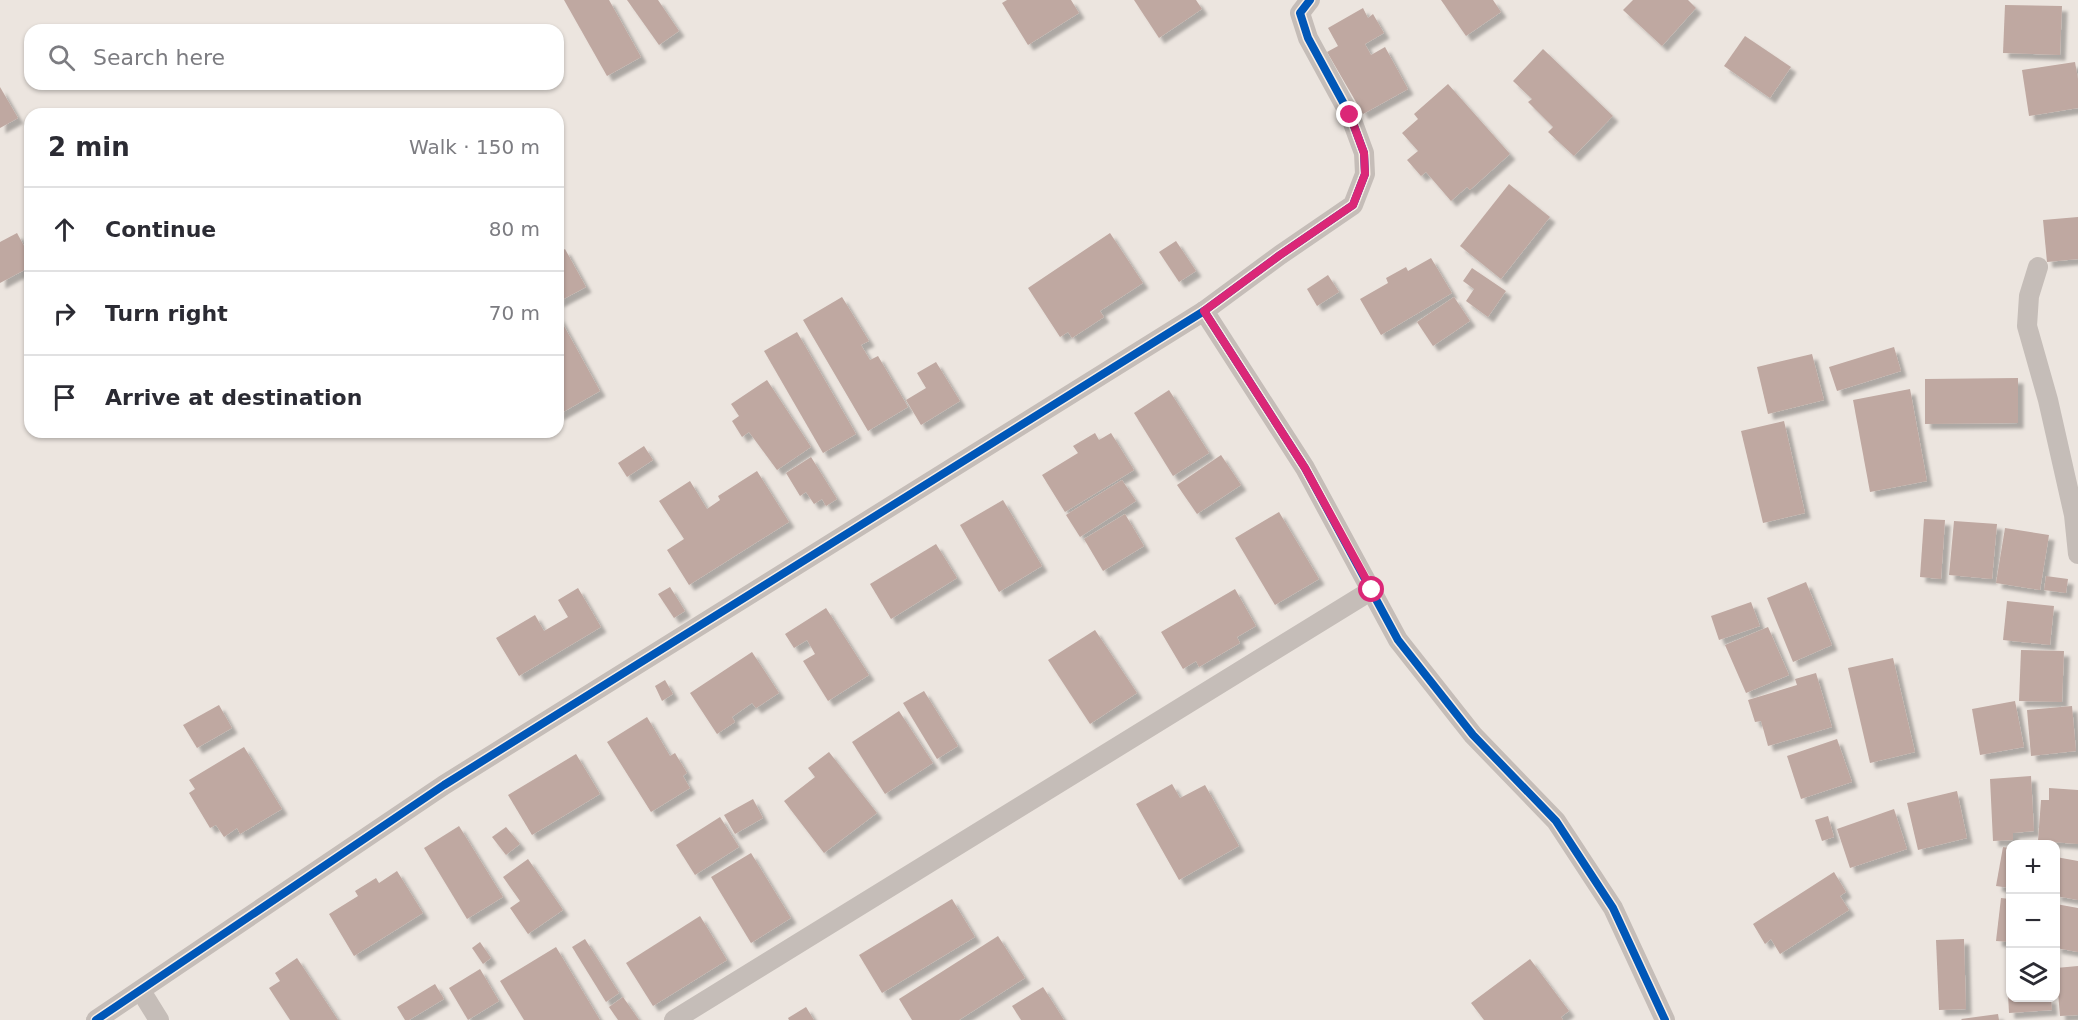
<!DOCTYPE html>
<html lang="en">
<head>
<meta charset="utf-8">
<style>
	:root { --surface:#fff; --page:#f2f2f3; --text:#2b2b33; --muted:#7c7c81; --line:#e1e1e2 }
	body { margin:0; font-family:"DejaVu Sans",sans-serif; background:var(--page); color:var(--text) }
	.controls { position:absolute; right:18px; bottom:18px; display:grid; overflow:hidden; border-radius:12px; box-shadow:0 2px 4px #0004 }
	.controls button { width:54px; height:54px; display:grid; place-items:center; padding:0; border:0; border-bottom:2px solid var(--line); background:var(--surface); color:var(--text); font:30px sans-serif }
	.stop { position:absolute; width:18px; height:18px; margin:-14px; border:4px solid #db2777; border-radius:50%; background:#fff }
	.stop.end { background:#db2777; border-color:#fff; box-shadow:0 2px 6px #0008 }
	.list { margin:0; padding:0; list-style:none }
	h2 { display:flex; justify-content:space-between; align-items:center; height:78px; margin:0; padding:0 24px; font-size:26px }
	h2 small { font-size:20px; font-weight:400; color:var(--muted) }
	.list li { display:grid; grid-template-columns:39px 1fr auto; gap:18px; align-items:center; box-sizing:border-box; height:84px; padding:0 24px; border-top:2px solid var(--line) }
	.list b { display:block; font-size:22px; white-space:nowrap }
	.list em { font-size:20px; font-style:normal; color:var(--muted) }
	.icon { flex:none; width:33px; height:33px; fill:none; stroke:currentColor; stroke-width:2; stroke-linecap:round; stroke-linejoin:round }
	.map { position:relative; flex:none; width:2078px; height:1020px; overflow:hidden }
	.search { position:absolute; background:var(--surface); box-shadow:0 2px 4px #0004; left:24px; top:24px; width:540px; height:66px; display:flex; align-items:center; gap:15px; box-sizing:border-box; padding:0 21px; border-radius:18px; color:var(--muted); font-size:22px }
	.panel { position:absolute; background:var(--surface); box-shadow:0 2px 4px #0004; left:24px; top:108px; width:540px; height:330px; border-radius:18px }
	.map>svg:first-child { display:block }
</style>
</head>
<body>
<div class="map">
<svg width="2078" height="1020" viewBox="0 0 2078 1020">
	<defs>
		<filter id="shadow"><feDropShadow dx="5.5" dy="5.5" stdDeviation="1.5" flood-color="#0004"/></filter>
	</defs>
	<rect width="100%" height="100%" fill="#ece5df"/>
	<g fill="#bfa8a1" filter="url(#shadow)">
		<path d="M564,0h45l32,57 -34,19z"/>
		<path d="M627,0h31l21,31 -20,14z"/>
		<path d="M1007,0h64l8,13 -51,32 -26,-42z"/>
		<path d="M1134,0h62l6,9 -43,29z"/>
		<path d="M1441,0h52l8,12 -35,24z"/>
		<path d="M1633,0h55l8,8 -34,38 -39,-36z"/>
		<path d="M2005,5l57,1 -2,49 -57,-2z"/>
		<path d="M1363,8l5,10 5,-4 11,19 -19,11 6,11 14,-8 23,42 -45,25 -36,-62 11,-6 -10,-18z"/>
		<path d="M1745,36l46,31 -21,31 -46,-32z"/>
		<path d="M1543,49l70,67 -39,40 -26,-24 5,-5 -25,-25 4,-3 -19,-18z"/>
		<path d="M2075,62l3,17v29l-49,8 -7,-46z"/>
		<path d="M1448,84l62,70 -40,36 -3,-3 -16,14 -25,-29 -5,4 -14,-16 11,-9 -16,-18 16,-14 -4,-5z"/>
		<path d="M0,87l18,31 -18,10z"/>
		<path d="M1509,184l41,33 -49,62 -41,-33z"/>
		<path d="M2078,217v42l-31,3 -4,-42z"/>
		<path d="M17,233l13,24v10l-30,16v-41z"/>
		<path d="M1110,233l33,50 -43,28 4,6 -32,21 -4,-6 -8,5 -32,-49z"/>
		<path d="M1176,241l20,30 -17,11 -20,-30z"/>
		<path d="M565,249l21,38 -28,15v-49z"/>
		<path d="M1431,258l21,35 -71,42 -21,-36 28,-16 -2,-5 20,-11 2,4z"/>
		<path d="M1472,268l34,23 -18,26 -22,-16 8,-12 -11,-8z"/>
		<path d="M1328,275l11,17 -22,14 -10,-17z"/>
		<path d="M842,297l27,44 -8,4 9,15 8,-4 30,51 -40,24 -65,-111z"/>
		<path d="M1454,297l16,24 -37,25 -16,-24z"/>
		<path d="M558,315l42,76 -42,24z"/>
		<path d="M797,332l59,102 -33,19 -59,-102z"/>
		<path d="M1894,347l7,24 -64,20 -8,-24z"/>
		<path d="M1812,354l12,46 -56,14 -11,-47z"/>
		<path d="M936,362l24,39 -39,24 -15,-25 20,-12 -9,-15z"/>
		<path d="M2018,378v45l-93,1v-45z"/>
		<path d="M767,380l44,67 -34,23 -28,-38 -7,5 -10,-16 7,-5 -8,-12z"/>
		<path d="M1910,389l17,92 -57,11 -17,-92z"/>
		<path d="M1169,390l40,63 -36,23 -39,-63z"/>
		<path d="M1784,421l21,92 -42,10 -22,-92z"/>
		<path d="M1095,433l4,7 12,-7 23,37 -69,42 -23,-37 36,-22 -5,-7z"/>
		<path d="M644,446l9,14 -26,17 -9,-14z"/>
		<path d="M1221,455l20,30 -44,29 -20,-29z"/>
		<path d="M811,457l26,42 -11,7 -4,-7 -8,5 -8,-12 -6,4 -14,-23z"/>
		<path d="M757,471l32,51 -100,63 -22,-35 17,-11 -25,-38 31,-20 17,28 13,-9 -2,-4z"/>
		<path d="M1122,480l14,21 -56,36 -14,-22z"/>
		<path d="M1003,500l39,66 -43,26 -39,-67z"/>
		<path d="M1279,512l40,67 -44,26 -40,-67z"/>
		<path d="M1125,514l19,32 -41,25 -19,-32z"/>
		<path d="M1924,519l21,1 -4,59 -21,-2z"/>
		<path d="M1954,521l43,3 -5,55 -43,-4z"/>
		<path d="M2005,528l44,7 -9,55 -44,-7z"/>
		<path d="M936,544l21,34 -66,41 -21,-35z"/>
		<path d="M2046,576l22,3 -2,14 -22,-3z"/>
		<path d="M1806,582l26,63 -39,17 -26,-64z"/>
		<path d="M670,587l15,24 -11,7 -16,-24z"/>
		<path d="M578,588l23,39 -82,49 -23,-38 39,-23 9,16 24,-14 -10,-17z"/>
		<path d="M1235,589l21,37 -19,11 3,6 -41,24 -3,-6 -13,8 -22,-37z"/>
		<path d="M2007,601l47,5 -4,39 -47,-5z"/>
		<path d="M1751,602l9,24 -41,14 -8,-24z"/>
		<path d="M826,608l43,67 -41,26 -25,-40 12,-7 -8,-14 -13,8 -9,-14z"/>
		<path d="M1768,627l21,48 -43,18 -21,-48z"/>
		<path d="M1095,630l42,63 -47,31 -42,-64z"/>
		<path d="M2021,650l43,1 -2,51 -43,-1z"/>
		<path d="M752,652l27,41 -23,15 -4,-5 -20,14 3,5 -18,12 -27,-41z"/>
		<path d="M1893,658l22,94 -45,11 -22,-95z"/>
		<path d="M1816,673l16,54 -64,19 -7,-25 -6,1 -7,-22 49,-15 -2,-6z"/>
		<path d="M665,680l8,14 -11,7 -7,-15z"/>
		<path d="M924,691l34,55 -21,13 -34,-56z"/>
		<path d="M2015,701l9,46 -44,8 -8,-46z"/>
		<path d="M219,705l13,23 -35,20 -14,-23z"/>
		<path d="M2072,706l4,45 -45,5 -4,-46z"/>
		<path d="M899,711l34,52 -48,31 -33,-52z"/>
		<path d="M647,717l23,39 5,-3 12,20 -4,3 7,12 -39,24 -44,-70z"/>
		<path d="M1837,739l15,43 -51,17 -14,-43z"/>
		<path d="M244,747l38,62 -42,25 -3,-6 -13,9 -8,-12 -6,3 -21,-35 6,-4 -6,-9z"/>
		<path d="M829,752l48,61 -53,40 -40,-52 31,-24 -7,-9z"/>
		<path d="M576,754l24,40 -68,41 -24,-40z"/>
		<path d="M2031,776l3,55 -21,2v7l-20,1 -3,-62z"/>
		<path d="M1172,784l8,14 25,-13 34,61 -60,34 -43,-76z"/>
		<path d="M2049,788l29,2v54l-40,-3 3,-41h8z"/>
		<path d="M1957,791l10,47 -49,12 -11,-47z"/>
		<path d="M753,799l10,19 -28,16 -11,-19z"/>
		<path d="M1894,809l13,40 -57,19 -13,-39z"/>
		<path d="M1828,816l6,21 -12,4 -7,-21z"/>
		<path d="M720,817l19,30 -44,28 -19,-30z"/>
		<path d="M459,826l44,71 -36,22 -43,-71z"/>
		<path d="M506,827l14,17 -14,11 -14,-18z"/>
		<path d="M2003,847l7,1v40l-14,-2z"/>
		<path d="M751,853l40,65 -40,25 -40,-66z"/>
		<path d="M2056,857l22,4v39l-22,-4z"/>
		<path d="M528,859l35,51 -35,24 -18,-26 10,-7 -17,-24z"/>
		<path d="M397,871l26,42 -69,43 -25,-42 29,-18 -3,-5 21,-13 3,5z"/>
		<path d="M1834,872l12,20 -6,4 9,14 -69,44 -9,-15 -6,5 -12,-20z"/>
		<path d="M2001,898l9,1v43l-14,-1z"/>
		<path d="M952,899l23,38 -93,56 -23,-38z"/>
		<path d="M2056,904l22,4v44l-22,-4z"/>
		<path d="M700,916l27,44 -74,46 -27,-43z"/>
		<path d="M998,936l27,42 -66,42h-47l-13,-21z"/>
		<path d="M585,939l34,54 -13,9 -34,-55z"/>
		<path d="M1964,939l2,70 -27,1 -3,-70z"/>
		<path d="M480,942l11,16 -8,6 -11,-16z"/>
		<path d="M556,947l44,73h-76l-24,-39z"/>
		<path d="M2006,957h4v41h41l1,12 -43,3z"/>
		<path d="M297,958l41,62h-48l-21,-32 11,-7 -5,-8z"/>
		<path d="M1530,959l39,52 -8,6 2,3h-79l-13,-17z"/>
		<path d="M2078,966v49l-18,1 -4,-48z"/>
		<path d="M480,969l19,32 -31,19 -19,-32z"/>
		<path d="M435,984l9,15 -35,21h-4l-8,-13z"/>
		<path d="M1043,987l21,33h-43l-9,-14z"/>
		<path d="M623,997l16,23h-21l-9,-13z"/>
		<path d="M806,1007l8,13h-25l-1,-2z"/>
		<path d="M1998,1014l1,6h-37l-1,-1z"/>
	</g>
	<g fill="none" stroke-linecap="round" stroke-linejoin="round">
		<g stroke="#c5bdb8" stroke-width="20">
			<path d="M2038,267l-9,29 -2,30 21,74 26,115 4,39"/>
			<path d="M1204,311l101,157 93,172 75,95 83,86 57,87 52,112"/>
			<path d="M141,991l18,29"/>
			<path d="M96,1020l348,-235 760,-474 76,-56 73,-50 12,-31 -1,-21 -14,-38 -42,-77 -8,-25 10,-13"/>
			<path d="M674,1020l698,-430"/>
		</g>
		<g stroke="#f9efe6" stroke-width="11">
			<g id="cycleway">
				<path d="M1204,311l101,157 93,172 75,95 83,86 57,87 52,112"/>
				<path d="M96,1020l348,-235 760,-474 76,-56 73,-50 12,-31 -1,-21 -14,-38 -42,-77 -8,-25 10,-13"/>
			</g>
		</g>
		<use href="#cycleway" stroke="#0057b8" stroke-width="8"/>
	</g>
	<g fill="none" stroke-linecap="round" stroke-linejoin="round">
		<path stroke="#db2777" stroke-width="8" d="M1350,115l14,38 1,21 -12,31 -73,50 -76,56 101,157 67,122"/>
	</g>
</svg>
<div class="controls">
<button>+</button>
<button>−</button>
<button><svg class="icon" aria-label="layers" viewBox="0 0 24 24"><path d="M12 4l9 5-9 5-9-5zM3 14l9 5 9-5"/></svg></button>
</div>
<div class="stop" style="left:1372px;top:590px"></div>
<div class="stop end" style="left:1350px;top:115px"></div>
<div class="search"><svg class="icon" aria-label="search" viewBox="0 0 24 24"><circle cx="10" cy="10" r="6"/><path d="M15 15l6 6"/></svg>Search here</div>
<section class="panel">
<h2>2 min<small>Walk · 150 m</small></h2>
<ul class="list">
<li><svg class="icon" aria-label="ahead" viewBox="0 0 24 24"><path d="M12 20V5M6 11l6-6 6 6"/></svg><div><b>Continue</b></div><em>80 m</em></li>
<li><svg class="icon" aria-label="right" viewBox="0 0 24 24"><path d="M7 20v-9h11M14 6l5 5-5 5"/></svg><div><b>Turn right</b></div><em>70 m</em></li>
<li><svg class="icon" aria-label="arrive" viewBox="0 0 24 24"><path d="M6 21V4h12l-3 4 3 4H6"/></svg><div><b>Arrive at destination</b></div></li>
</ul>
</section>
</div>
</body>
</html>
